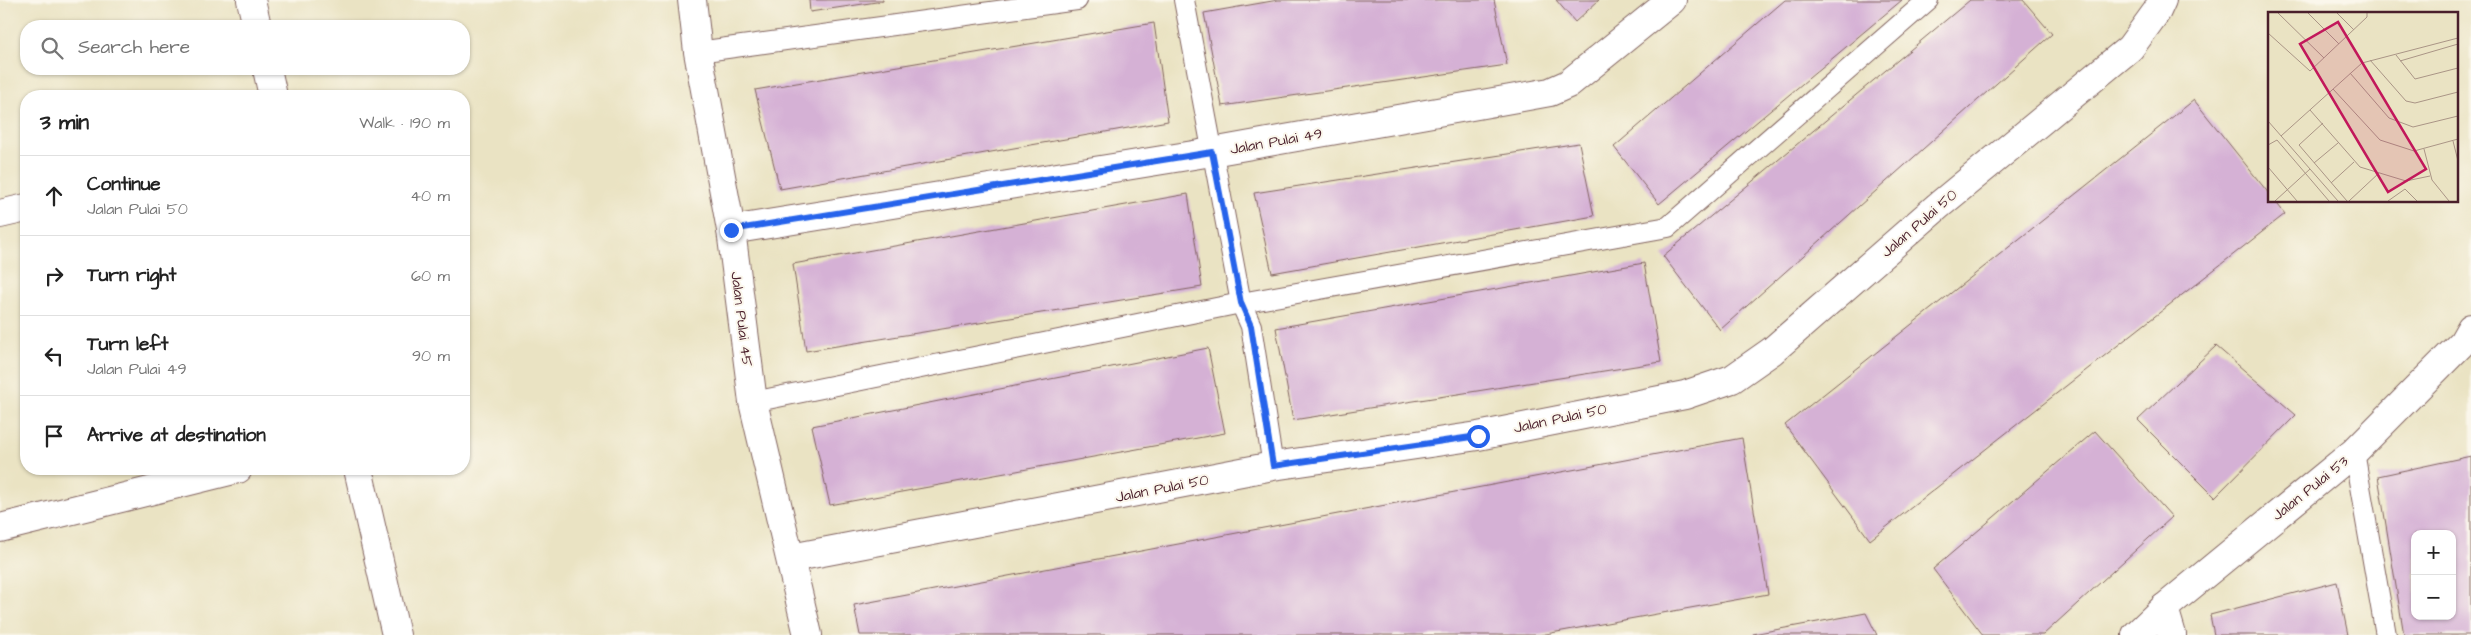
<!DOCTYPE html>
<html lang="en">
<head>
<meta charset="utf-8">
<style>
	:root { --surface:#fff; --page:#f2f2f2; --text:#222; --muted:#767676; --line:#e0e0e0 }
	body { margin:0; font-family:"Architects Daughter",sans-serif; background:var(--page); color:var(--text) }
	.controls { position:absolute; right:15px; bottom:15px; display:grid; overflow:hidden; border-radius:10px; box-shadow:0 1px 4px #0004 }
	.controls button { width:45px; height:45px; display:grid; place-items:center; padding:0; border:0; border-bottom:1px solid var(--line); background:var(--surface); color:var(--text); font:25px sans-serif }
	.stop { position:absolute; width:15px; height:15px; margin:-11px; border:4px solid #2563eb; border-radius:50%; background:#fff }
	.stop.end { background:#2563eb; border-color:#fff; box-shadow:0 1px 5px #0008 }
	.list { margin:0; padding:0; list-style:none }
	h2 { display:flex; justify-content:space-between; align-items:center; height:65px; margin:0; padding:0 20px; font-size:21px }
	h2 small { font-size:16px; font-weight:400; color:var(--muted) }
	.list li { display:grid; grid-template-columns:32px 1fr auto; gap:15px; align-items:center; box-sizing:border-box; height:80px; padding:0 20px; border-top:1px solid var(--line) }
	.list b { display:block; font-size:19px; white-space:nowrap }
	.list p { margin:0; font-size:16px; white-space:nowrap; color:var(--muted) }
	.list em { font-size:16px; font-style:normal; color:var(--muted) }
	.icon { flex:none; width:28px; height:28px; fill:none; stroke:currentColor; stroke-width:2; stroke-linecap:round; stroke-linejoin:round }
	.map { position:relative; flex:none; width:2471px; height:635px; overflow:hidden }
	.search { position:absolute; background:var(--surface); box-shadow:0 1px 4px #0004; left:20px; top:20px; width:450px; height:55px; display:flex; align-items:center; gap:12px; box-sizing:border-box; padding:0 18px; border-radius:20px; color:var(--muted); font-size:19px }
	.panel { position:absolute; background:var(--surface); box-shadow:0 1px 4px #0004; left:20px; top:90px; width:450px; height:385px; border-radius:20px }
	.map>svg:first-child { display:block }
</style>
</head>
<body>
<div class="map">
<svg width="2471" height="635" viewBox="0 0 2471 635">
	<rect width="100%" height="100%" fill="#fbf7ec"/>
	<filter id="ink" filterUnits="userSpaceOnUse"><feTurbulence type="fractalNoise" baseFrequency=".02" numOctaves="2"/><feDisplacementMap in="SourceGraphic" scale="10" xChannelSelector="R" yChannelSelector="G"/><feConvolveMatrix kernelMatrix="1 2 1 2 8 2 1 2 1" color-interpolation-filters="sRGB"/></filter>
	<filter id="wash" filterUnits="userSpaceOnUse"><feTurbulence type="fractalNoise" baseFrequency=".0096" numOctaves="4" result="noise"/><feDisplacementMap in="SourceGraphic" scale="20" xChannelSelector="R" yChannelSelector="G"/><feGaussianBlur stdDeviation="1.12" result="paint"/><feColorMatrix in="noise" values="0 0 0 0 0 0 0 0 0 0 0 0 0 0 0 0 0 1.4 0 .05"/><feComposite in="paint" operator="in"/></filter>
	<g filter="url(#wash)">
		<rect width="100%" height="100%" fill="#eae3c3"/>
		<g id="blocks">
			<g fill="#d5b1d5" fill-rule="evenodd">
				<path d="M809,0h74v1l-73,11z"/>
				<path d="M1278,0h216l13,65 -285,41 -18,-93z"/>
				<path d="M1556,0h43l-24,22z"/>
				<path d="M1785,0h117l-243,204 -45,-57z"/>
				<path d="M1970,0h53l29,34 -332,296 -57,-74z"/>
				<path d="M1154,23l14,98 -388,68 -25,-99z"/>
				<path d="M2194,100l76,95v6h5l10,13 -415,326 -85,-115z"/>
				<path d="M1579,143l15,73 -322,57 -18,-80z"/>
				<path d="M1188,194l14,93 -396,64 -13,-87z"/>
				<path d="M1644,263l17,99 -368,58 -17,-92z"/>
				<path d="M2216,346l80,69 -81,82 -77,-77z"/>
				<path d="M1208,348l17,85 -395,72 -18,-79z"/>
				<path d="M2095,431l77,86 -129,118h-60l-50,-66z"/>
				<path d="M1742,438l26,156 -228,41h-680l-6,-30z"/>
				<path d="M2471,456v179h-67l-26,-159zM2415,534h37v82h-37z"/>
				<path d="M2337,582l11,53h-134l-4,-20z"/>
				<path d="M1866,613l11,22h-124v-1z"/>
			</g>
		</g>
	</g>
	<g filter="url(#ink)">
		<use href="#blocks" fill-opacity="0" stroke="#826460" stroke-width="1"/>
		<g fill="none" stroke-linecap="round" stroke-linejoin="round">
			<g stroke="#826460" stroke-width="22">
				<g id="lane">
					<path d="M1184,0l57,303 10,23 22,140"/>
					<path d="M698,52l379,-52"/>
					<path d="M753,402l488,-99 427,-76 260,-227"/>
					<path d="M2354,452l32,183"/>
				</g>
			</g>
			<g stroke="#826460" stroke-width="30">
				<g id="street">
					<path d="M251,0l6,26"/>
					<path d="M692,0l6,52 33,178 22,172 55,233"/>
					<path d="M267,69l6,27"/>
					<path d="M0,214l26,-6"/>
					<path d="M731,230l481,-78 338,-60 18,-8 104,-84"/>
					<path d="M358,469l38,166"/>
					<path d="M0,528l238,-59"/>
					<path d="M791,558l482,-92 205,-30 207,-41 47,-16 40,-28 166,-145 192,-158 27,-37 5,-11"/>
					<path d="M2164,608l8,27"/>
					<path d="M2136,635l28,-27 190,-156 109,-110 8,-14"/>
				</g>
			</g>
			<use href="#lane" stroke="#fff" stroke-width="20"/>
			<use href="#street" stroke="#fff" stroke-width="28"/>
		</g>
	</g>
	<g fill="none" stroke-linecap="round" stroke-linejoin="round" filter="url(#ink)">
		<path stroke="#2563eb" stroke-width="6" d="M731,230l481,-78 29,151 10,23 22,140 205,-30"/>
	</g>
	<g text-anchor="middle" stroke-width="4" stroke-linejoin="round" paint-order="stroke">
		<g font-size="15" fill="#4a1f2b" stroke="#fbf7ec">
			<text transform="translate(1276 141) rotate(-10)" y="5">Jalan Pulai 49</text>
			<text transform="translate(1919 223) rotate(-41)" y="5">Jalan Pulai 50</text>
			<text transform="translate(742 319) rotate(83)" y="5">Jalan Pulai 45</text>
			<text transform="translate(1560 418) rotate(-12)" y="5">Jalan Pulai 50</text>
			<text transform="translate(1162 488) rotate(-11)" y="5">Jalan Pulai 50</text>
			<text transform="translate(2310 488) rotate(-39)" y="5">Jalan Pulai 53</text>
		</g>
	</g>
	<g transform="translate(2268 12)">
		<rect width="190" height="190" fill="#eae3c3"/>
		<path fill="none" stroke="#aa9586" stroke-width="1" d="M10,1l46,45M40,1l31,31M69,1l17,17M0,21l42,38 57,-54v-4M128,43l19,24 43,-11M102,48l36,41 9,2 43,-11M132,49l58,-17M82,61l39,45 24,9 45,-11M65,77l47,51 34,11 44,-12M42,98l50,57 46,14 24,-5M0,109l70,80M55,111l-24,22 48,56M13,124l81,-73 96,-25M185,129l5,20M0,133l9,-5 52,61M156,137l8,31 17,21M46,151l24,-20M0,155l29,34M63,171l23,-21M137,177l12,12M7,189l35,-32M81,189l30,-28M120,189l17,-12"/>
		<path fill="#c2185b" fill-opacity="0.15" stroke="#c2185b" stroke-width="2.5" d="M70,10l88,147 -38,23 -88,-148z"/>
		<rect width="190" height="190" fill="none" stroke="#4a1f2b" stroke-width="2.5"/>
	</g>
</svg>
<div class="controls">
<button>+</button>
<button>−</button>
</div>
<div class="stop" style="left:1478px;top:436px"></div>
<div class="stop end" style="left:731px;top:230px"></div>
<div class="search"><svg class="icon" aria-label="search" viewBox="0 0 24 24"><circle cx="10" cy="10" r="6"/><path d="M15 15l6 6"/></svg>Search here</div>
<section class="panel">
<h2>3 min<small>Walk · 190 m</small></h2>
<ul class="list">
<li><svg class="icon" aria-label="ahead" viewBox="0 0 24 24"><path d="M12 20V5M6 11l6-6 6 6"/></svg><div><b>Continue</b><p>Jalan Pulai 50</p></div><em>40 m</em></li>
<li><svg class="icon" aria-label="right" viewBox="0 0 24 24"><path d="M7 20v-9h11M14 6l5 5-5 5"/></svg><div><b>Turn right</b></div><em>60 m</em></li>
<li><svg class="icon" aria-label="left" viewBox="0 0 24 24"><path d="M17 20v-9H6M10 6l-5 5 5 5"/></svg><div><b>Turn left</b><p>Jalan Pulai 49</p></div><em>90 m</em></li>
<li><svg class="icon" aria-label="arrive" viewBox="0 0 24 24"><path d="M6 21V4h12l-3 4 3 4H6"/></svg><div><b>Arrive at destination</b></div></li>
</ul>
</section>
</div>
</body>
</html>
